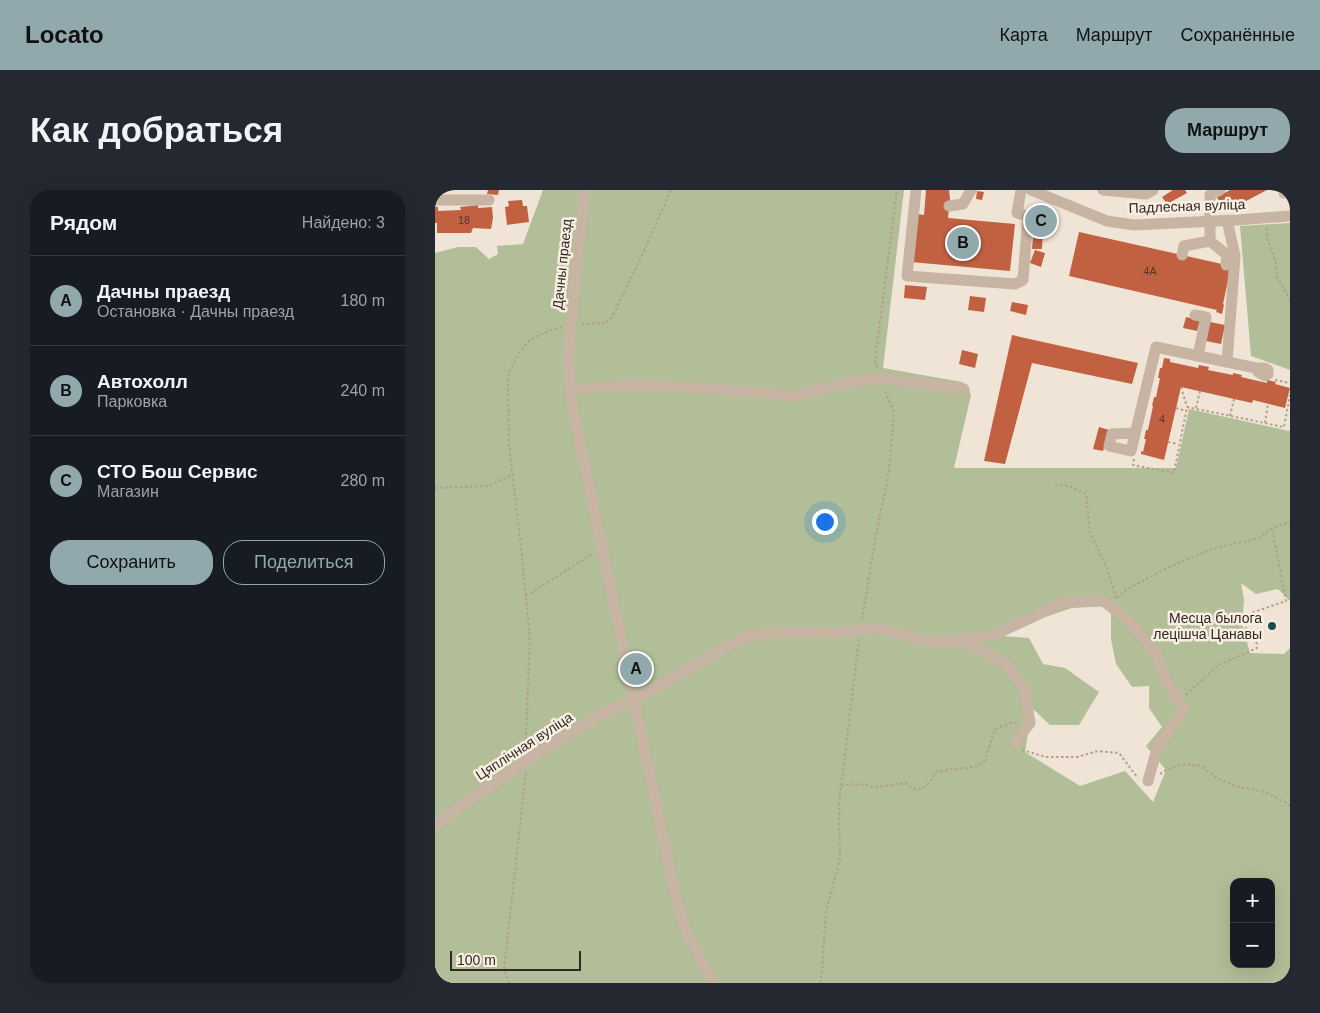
<!DOCTYPE html>
<html lang="ru">
<head>
<meta charset="utf-8">
<style>
	:root { --surface:#171b24; --page:#242831; --text:#f1f3f6; --muted:#9ea1a6; --line:#363941; --accent:#91a9ac }
	body { margin:0; font-family:Helvetica,sans-serif; background:var(--page); color:var(--text) }
	.controls { position:absolute; right:15px; bottom:15px; display:grid; overflow:hidden; border-radius:10px; box-shadow:0 5px 20px #0002 }
	.controls button { width:45px; height:45px; display:grid; place-items:center; padding:0; border:0; border-bottom:1px solid var(--line); background:var(--surface); color:var(--text); font:25px sans-serif }
	.scale { position:absolute; left:15px; bottom:12px; width:131px; box-sizing:border-box; padding-left:5px; border:2px solid #322925; border-top:0; font-size:14px; line-height:18px; white-space:nowrap; color:#322925; -webkit-text-stroke:4px #f8eee2; paint-order:stroke }
	.you { position:absolute; left:389px; top:331px; width:18px; height:18px; margin:-12px; border:4px solid #fff; border-radius:50%; background:#1a73e8; box-shadow:0 0 0 8px #1a73e833 }
	.badge { display:grid; place-items:center; width:32px; height:32px; border-radius:50%; background:var(--accent); color:#111; font-size:16px; font-weight:700 }
	.pin { position:absolute; translate:-50% -50%; border:2px solid #fff; box-shadow:0 1px 5px #0006 }
	.list { margin:0; padding:0; list-style:none }
	h2 { display:flex; justify-content:space-between; align-items:center; height:65px; margin:0; padding:0 20px; font-size:21px }
	h2 small { font-size:16px; font-weight:400; color:var(--muted) }
	.list li { display:grid; grid-template-columns:32px 1fr auto; gap:15px; align-items:center; box-sizing:border-box; height:90px; padding:0 20px; border-top:1px solid var(--line) }
	.list b { display:block; font-size:19px; white-space:nowrap }
	.list p { margin:0; font-size:16px; white-space:nowrap; color:var(--muted) }
	.list em { font-size:16px; font-style:normal; color:var(--muted) }
	.actions { display:flex; gap:10px; padding:15px 20px }
	.actions a { flex:1; padding:11px 0; border:1px solid var(--accent); border-radius:20px; text-align:center; font-size:18px; color:var(--accent) }
	.actions .main { background:var(--accent); color:#111 }
	.map { position:relative; flex:none; width:855px; height:793px; overflow:hidden; border-radius:20px }
	header { display:flex; align-items:center; gap:30px; box-sizing:border-box; height:70px; padding:0 25px; background:var(--accent); color:#111 }
	header strong { font-size:24px }
	nav { display:flex; gap:28px; margin-inline-start:auto; font-size:18px }
	.intro { display:flex; align-items:center; justify-content:space-between; box-sizing:border-box; height:120px; padding:0 30px }
	h1 { margin:0; font-size:35px }
	.button { padding:12px 22px; border-radius:20px; background:var(--accent); color:#111; font-size:18px; font-weight:700 }
	main { display:flex; gap:30px; padding:0 30px }
	aside { flex:1; background:var(--surface); border-radius:20px; box-shadow:0 5px 20px #0002 }
	.map>svg:first-child { display:block }
</style>
</head>
<body>
<header>
<strong>Locato</strong>
<nav><a>Карта</a><a>Маршрут</a><a>Сохранённые</a></nav>
</header>
<div class="intro"><h1>Как добраться</h1><a class="button">Маршрут</a></div>
<main>
<aside>
<h2>Рядом<small>Найдено: 3</small></h2>
<ul class="list">
<li><span class="badge">A</span><div><b>Дачны праезд</b><p>Остановка · Дачны праезд</p></div><em>180 m</em></li>
<li><span class="badge">B</span><div><b>Автохолл</b><p>Парковка</p></div><em>240 m</em></li>
<li><span class="badge">C</span><div><b>СТО Бош Сервис</b><p>Магазин</p></div><em>280 m</em></li>
</ul>
<div class="actions"><a class="main">Сохранить</a><a>Поделиться</a></div>
</aside>
<div class="map">
<svg width="855" height="793" viewBox="0 0 855 793">
	<rect width="100%" height="100%" fill="#efe4d6"/>
	<g fill="#b1be97" fill-rule="evenodd">
		<path d="M108,0h361l-21,178 79,14 7,7 2,6 -17,73h222l13,-59 100,22 1,-2v172l-12,-12 -22,5 -15,-11 3,17 -2,24 8,29 34,1 6,-6v335h-855v-730l23,-6h18l13,12 9,-5 -1,-8 26,-2zM676,416v33l5,25 16,23 17,-1v22l13,19 -16,19 20,24 -13,32 -28,-31 -45,15 -55,-34 7,-44 18,17h29l20,-33 -34,-24 -22,-4 -14,-26 -38,-3 81,-27zM799,692h37v82h-37z"/>
		<path d="M855,33v147l-39,-14 -11,-130z"/>
	</g>
	<g fill="#c26142">
		<path d="M53,0h11l-1,5 -11,-1z"/>
		<path d="M491,0h23l1,8 -2,20 67,6 -5,47 -99,-9 5,-48 8,1z"/>
		<path d="M738,0h12l2,3 -20,11 -5,-7z"/>
		<path d="M795,0h37l-42,22 -8,-15z"/>
		<path d="M542,1l7,1 -2,8 -6,-1z"/>
		<path d="M87,10l1,6h4l2,16 -22,3 -2,-18 4,-1 -1,-5z"/>
		<path d="M43,15v3l14,-1 1,11 -2,11 -18,-1 -2,5h-34v-10h-2v-16h3v4l23,-1 -1,-3z"/>
		<path d="M600,19l9,1 -2,39h-10z"/>
		<path d="M644,42l152,34 -8,38 1,1 -2,9 -6,-2 1,-2 -148,-34z"/>
		<path d="M600,60l10,3 -4,14 -11,-4z"/>
		<path d="M470,95l22,2 -2,13 -21,-2z"/>
		<path d="M535,106l16,2 -2,14 -16,-2z"/>
		<path d="M577,112l16,3 -2,10 -16,-4z"/>
		<path d="M751,127l14,3 -3,11 -14,-3z"/>
		<path d="M775,132l15,3 -4,19 -15,-3z"/>
		<path d="M577,145l126,28 -6,21 -100,-21 -27,101 -21,-3z"/>
		<path d="M527,160l16,4 -3,14 -16,-4z"/>
		<path d="M729,168l6,1v3l28,6 1,-3 10,2 -1,3 25,5v-2l9,2 -1,2 26,6v-3l9,2 -1,2 15,4 -5,20 -32,-8 -1,3 -71,-16 -17,73 -23,-6v-3l2,1 3,-13h-2l1,-4 1,-5h2l5,-24 -1,-1 1,-3 1,-5h2l4,-19h-2l2,-10h2z"/>
		<path d="M664,237l10,3 -6,21 -10,-2z"/>
	</g>
	<g fill="none" stroke-linecap="round" stroke-linejoin="round">
		<g stroke="#b29e8e" stroke-width="2" stroke-dasharray="2.5 2.5" stroke-linecap="butt">
			<path d="M832,38v9l9,26 1,14 13,23"/>
			<path d="M147,134l24,-1 6,-6 32,-66 27,-61"/>
			<path d="M442,178l-2,-8 22,-170"/>
			<path d="M840,190l15,3"/>
			<path d="M746,197l6,20"/>
			<path d="M741,218l10,3"/>
			<path d="M761,218l4,-17"/>
			<path d="M795,226l4,-17"/>
			<path d="M830,233l3,-19"/>
			<path d="M733,252l10,2"/>
			<path d="M699,269l-1,6 41,8 13,-66 97,20 6,-32"/>
			<path d="M620,295l14,1 17,8 4,39 18,37 8,29"/>
			<path d="M0,298l52,-2 25,-11"/>
			<path d="M91,406l68,-43"/>
			<path d="M682,408l10,-9 42,-22 46,-19 44,-10 13,-10 18,-6"/>
			<path d="M427,429l14,-84 13,-64 5,-59 -10,-23"/>
			<path d="M751,505l32,-30 39,-17 -1,-11 -10,-8 -1,-9 6,-7 35,-12 -14,-73"/>
			<path d="M91,560v-14l4,-96 -9,-94 -12,-100 -1,-61 1,-13 11,-21 11,-12 20,-9 11,-3"/>
			<path d="M587,560l24,7h31l21,-6 21,2 19,25"/>
			<path d="M725,584l6,-4 17,-6 18,2 16,12 18,8 33,7 20,11 2,2"/>
			<path d="M406,596l12,-2 14,1 6,2 33,-4c13,14 23,2 30,-11l16,-3 16,-1 11,-3 6,-5 10,-31 15,-6h9"/>
			<path d="M74,793l-5,-13 22,-198"/>
			<path d="M385,793l2,-11 4,-61 14,-52 -1,-56 20,-164"/>
		</g>
		<g stroke="#c7b4a3" stroke-width="11">
			<path d="M150,0l-9,80 -8,89 4,46 101,480 9,33 6,17 25,48"/>
			<path d="M481,0l-9,86 108,8 8,-4 5,-64 -11,-3 4,-23"/>
			<path d="M596,0l76,31 27,4 102,-5 54,-4"/>
			<path d="M668,0l43,4 7,-4"/>
			<path d="M849,0v3"/>
			<path d="M0,10h54"/>
			<path d="M514,16l14,-2 8,-14"/>
			<path d="M775,51l17,14 -1,10"/>
			<path d="M747,65l2,-9 26,-5v-46l10,-5"/>
			<path d="M760,125l11,2 -8,39"/>
			<path d="M792,172l29,6h8l4,2v4l-3,2 -7,-4 -2,-4"/>
			<path d="M135,199l69,-4 59,3 99,8 44,-12 39,-6 84,11"/>
			<path d="M700,243l-23,1 -3,12 22,5 25,-104 71,15 8,-106 -8,-36"/>
			<path d="M527,450l44,24 18,24 6,35 -15,20"/>
			<path d="M0,635l92,-65 70,-43 68,-34 61,-36 19,-10 40,-5 46,1 29,-3 22,-1 48,13h18l48,-8 69,-32 37,-2 26,20 28,33 11,29 17,27 -27,40 -9,32"/>
		</g>
	</g>
	<circle fill="#1c4e52" stroke="#f8eee2" stroke-width="2" cx="837" cy="436" r="5"/>
	<g text-anchor="middle" stroke-width="5" stroke-linejoin="round" paint-order="stroke">
		<g font-size="11" fill="#56372c">
			<text x="29" y="34">18</text>
			<text x="715" y="85">4А</text>
			<text x="727" y="233">4</text>
		</g>
		<g font-size="14" fill="#322925" stroke="#f8eee2">
			<text transform="translate(752 16) rotate(-2)" y="5">Падлесная вуліца</text>
			<text transform="translate(127 74) rotate(-84)" y="5">Дачны праезд</text>
			<text transform="translate(89 556) rotate(-33)" y="5">Цяплічная вуліца</text>
		</g>
		<g font-size="14" fill="#322925" stroke="#f8eee2" text-anchor="end">
			<text x="827" y="433">Месца былога<tspan x="827" dy="16">лецішча Цанавы</tspan></text>
		</g>
	</g>
</svg>
<div class="controls">
<button>+</button>
<button>−</button>
</div>
<div class="scale">100 m</div>
<div class="you"></div>
<div class="pin badge" style="left:201px;top:479px">A</div>
<div class="pin badge" style="left:528px;top:53px">B</div>
<div class="pin badge" style="left:606px;top:31px">C</div>
</div>
</main>
</body>
</html>
